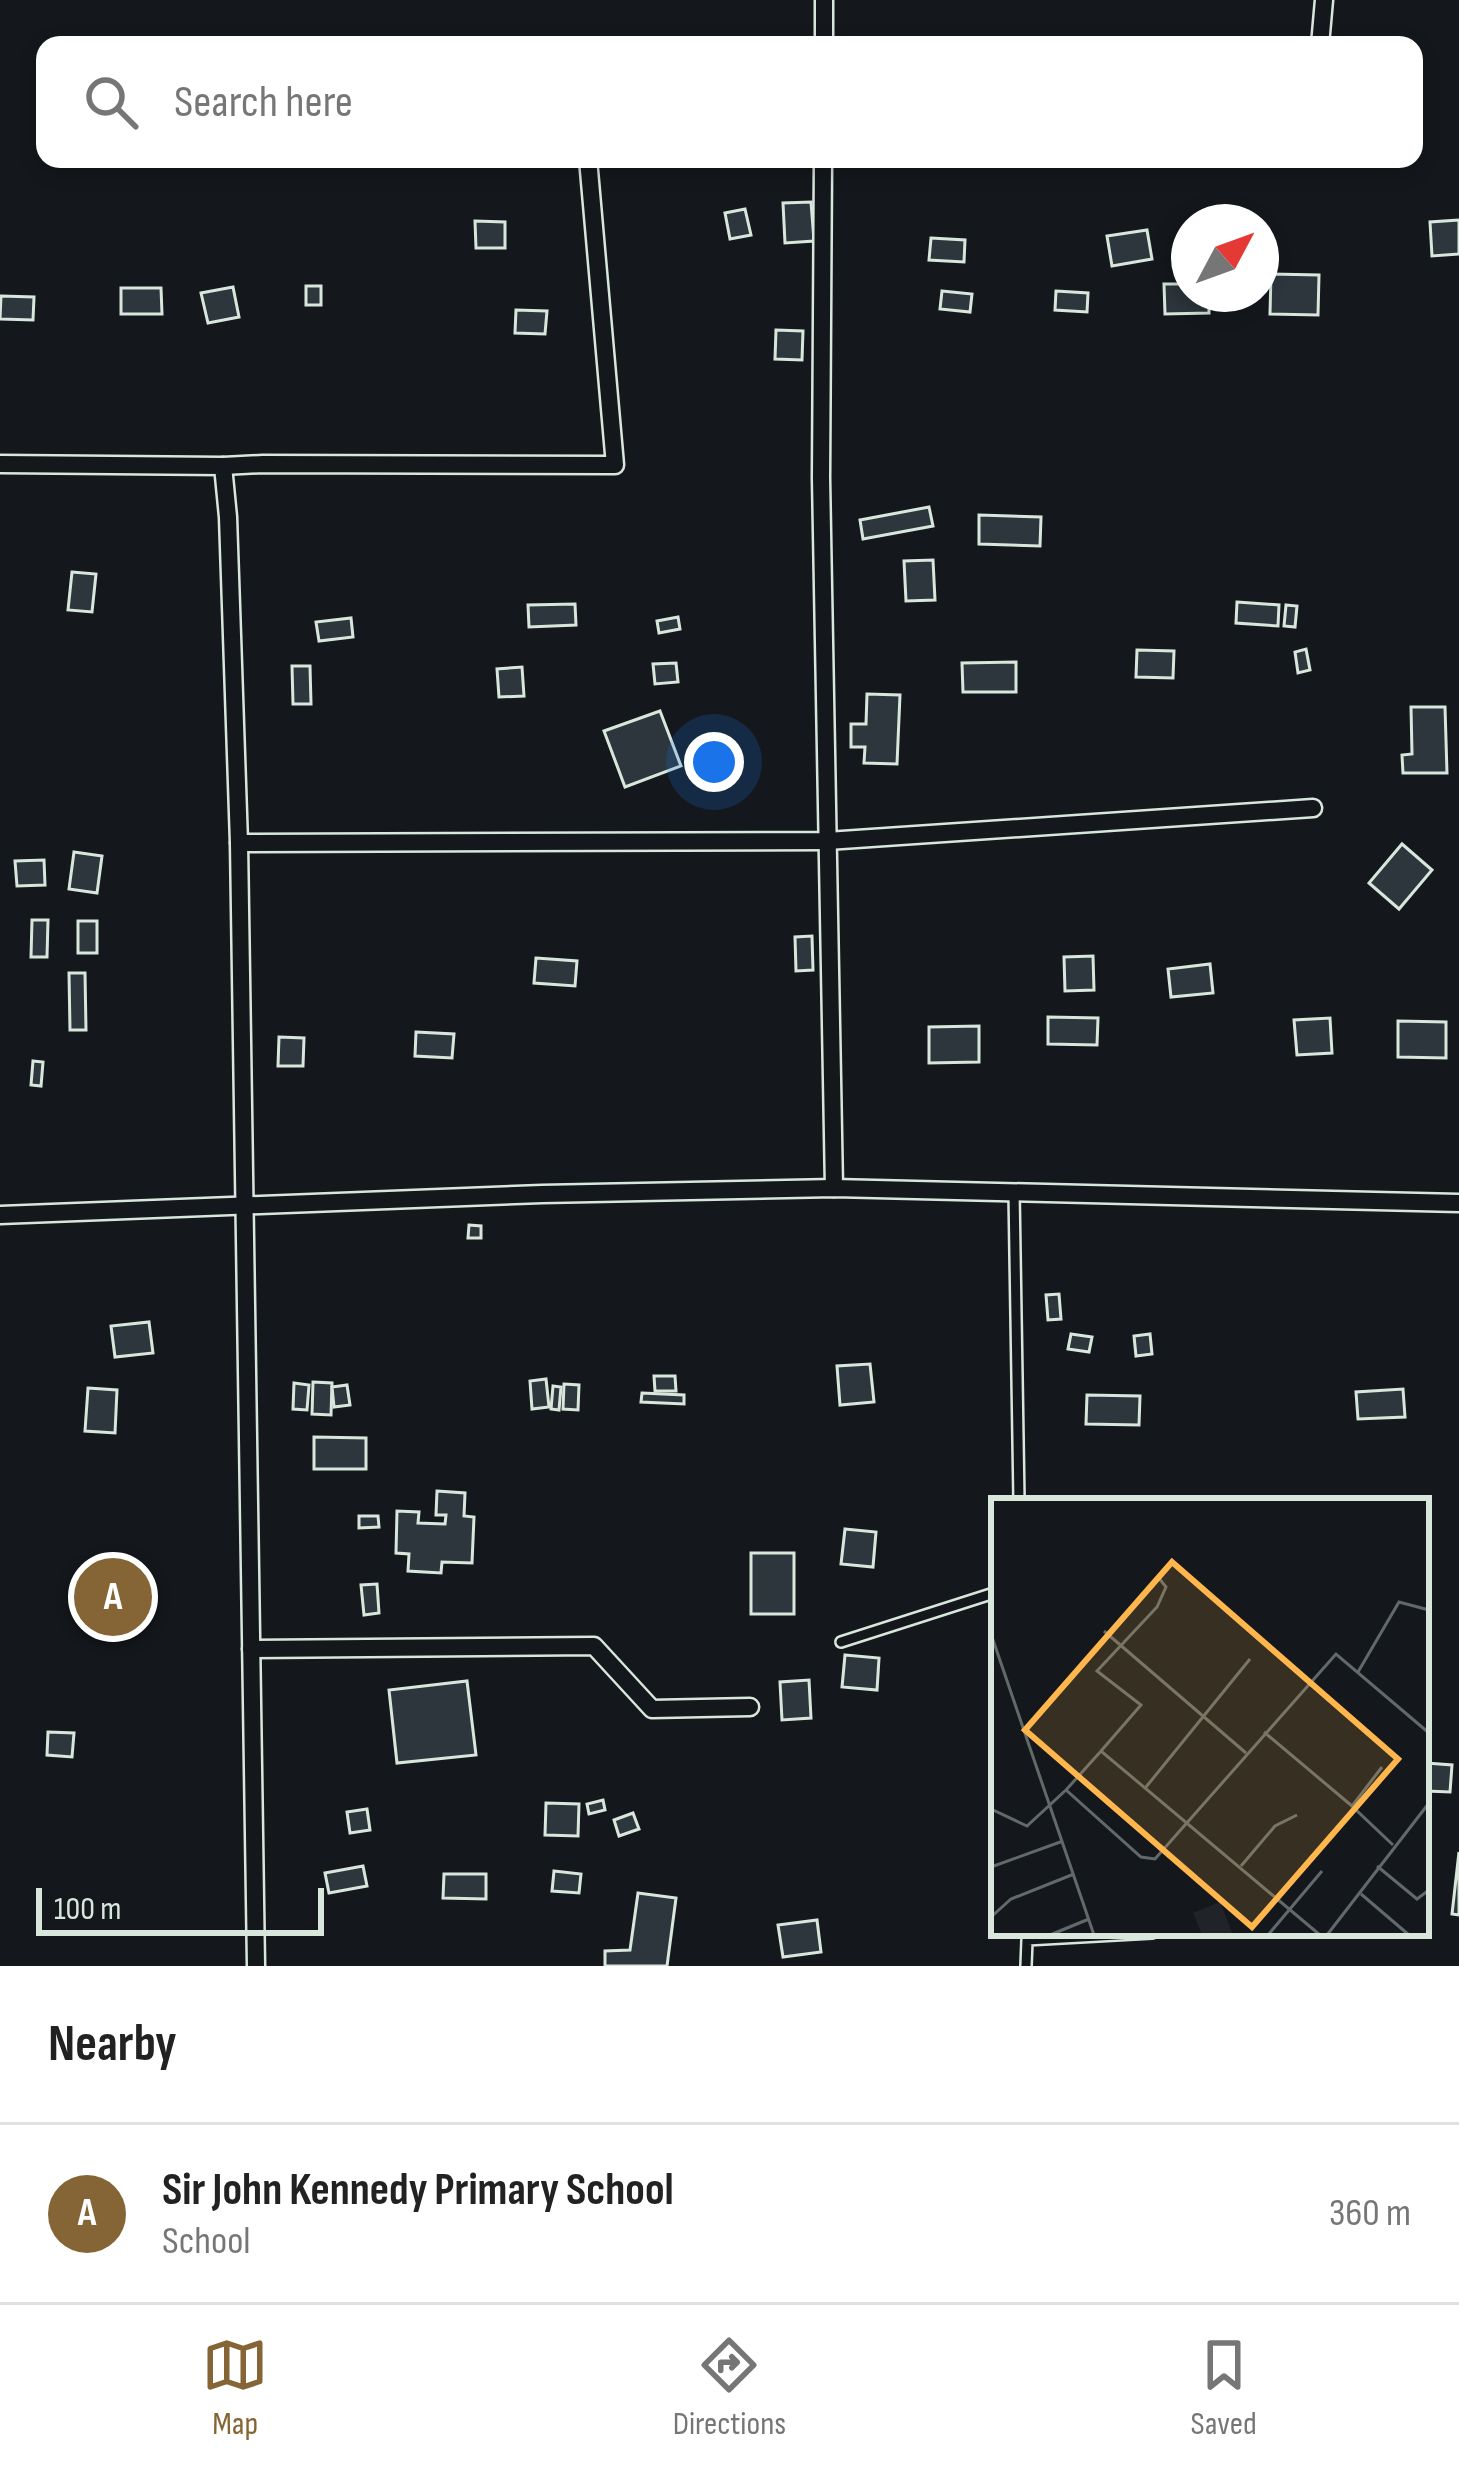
<!DOCTYPE html>
<html lang="en">
<head>
<meta charset="utf-8">
<style>
	:root { --surface:#fff; --page:#f6f6f6; --text:#222; --muted:#767676; --line:#e0e0e0; --accent:#856535 }
	body { margin:0; font-family:"Sofia Sans Condensed",sans-serif; background:var(--page); color:var(--text) }
	.compass { position:absolute; left:1171px; top:204px; width:108px; height:108px; border-radius:50%; background:var(--surface); box-shadow:0 6px 18px #0003; rotate:49deg }
	.scale { position:absolute; left:36px; bottom:30px; width:288px; box-sizing:border-box; padding-left:12px; border:6px solid #d8e6dc; border-top:0; font-size:33px; line-height:42px; white-space:nowrap; color:#d8e6dc; -webkit-text-stroke:9px #14181c; paint-order:stroke }
	.you { position:absolute; left:714px; top:762px; width:42px; height:42px; margin:-30px; border:9px solid #fff; border-radius:50%; background:#1a73e8; box-shadow:0 0 0 18px #1a73e833 }
	.badge { display:grid; place-items:center; width:78px; height:78px; border-radius:50%; background:var(--accent); color:#fff; font-size:39px; font-weight:700 }
	.pin { position:absolute; translate:-50% -50%; border:6px solid #fff; box-shadow:0 3px 12px #0006 }
	.list { margin:0; padding:0; list-style:none }
	h2 { display:flex; justify-content:space-between; align-items:center; height:156px; margin:0; padding:0 48px; font-size:51px }
	h2 small { font-size:39px; font-weight:400; color:var(--muted) }
	.list li { display:grid; grid-template-columns:78px 1fr auto; gap:36px; align-items:center; box-sizing:border-box; height:180px; padding:0 48px; border-top:3px solid var(--line) }
	.list b { display:block; font-size:45px; white-space:nowrap }
	.list p { margin:0; font-size:39px; white-space:nowrap; color:var(--muted) }
	.list em { font-size:39px; font-style:normal; color:var(--muted) }
	.icon { flex:none; width:66px; height:66px; fill:none; stroke:currentColor; stroke-width:2; stroke-linecap:round; stroke-linejoin:round }
	.map { position:relative; flex:none; width:1459px; height:1966px; overflow:hidden }
	.search { position:absolute; background:var(--surface); box-shadow:0 6px 18px #0003; left:36px; right:36px; top:36px; height:132px; display:flex; align-items:center; gap:30px; box-sizing:border-box; padding:0 42px; border-radius:24px; color:var(--muted); font-size:45px }
	.sheet { height:336px; background:var(--surface) }
	nav { display:flex; justify-content:space-around; align-items:center; box-sizing:border-box; height:168px; border-top:3px solid var(--line); background:var(--surface); font-size:33px; color:var(--muted) }
	nav a { display:grid; justify-items:center; gap:6px }
	nav .on { color:var(--accent) }
	.map>svg:first-child { display:block }
</style>
</head>
<body>
<div class="map">
<svg width="1459" height="1966" viewBox="0 0 1459 1966">
	<rect width="100%" height="100%" fill="#14181c"/>
	<g fill="#2c363c" stroke="#d8e6dc" stroke-width="3">
		<path d="M811,202l3,39 -29,2 -2,-40z"/>
		<path d="M745,209l6,26 -21,4 -5,-26z"/>
		<path d="M1459,220v34l-27,2 -2,-34z"/>
		<path d="M475,221l30,1v26h-29z"/>
		<path d="M1147,230l5,29 -40,7 -5,-30z"/>
		<path d="M931,238l34,2 -1,22 -35,-2z"/>
		<path d="M1271,274l48,1 -1,40 -48,-1z"/>
		<path d="M1164,284h25v10h20v19l-44,1z"/>
		<rect x="306" y="286" width="15" height="19"/>
		<path d="M233,287l6,30 -31,6 -7,-30z"/>
		<path d="M121,288h40l1,26h-41z"/>
		<path d="M942,291l30,3 -2,18 -30,-3z"/>
		<path d="M1056,291l32,2 -1,19 -32,-2z"/>
		<path d="M1,296l33,1 -1,23 -33,-1z"/>
		<path d="M516,310l31,1 -2,23 -30,-1z"/>
		<path d="M776,330l27,1 -1,29 -27,-1z"/>
		<path d="M929,507l4,19 -70,13 -3,-19z"/>
		<path d="M979,515l62,2 -1,29 -61,-2z"/>
		<path d="M933,560l2,40 -29,1 -2,-40z"/>
		<path d="M72,572l24,2 -4,38 -24,-2z"/>
		<path d="M1237,602l42,3 -1,21 -42,-3z"/>
		<path d="M575,604l1,21 -47,2 -1,-22z"/>
		<path d="M1286,605l11,1 -2,21 -11,-1z"/>
		<path d="M678,617l2,12 -21,4 -2,-12z"/>
		<path d="M351,618l2,19 -34,4 -3,-19z"/>
		<path d="M1306,649l4,21 -12,3 -3,-21z"/>
		<path d="M1137,650l37,1 -1,27 -37,-1z"/>
		<path d="M1016,662v30h-53l-1,-29z"/>
		<path d="M676,663l2,19 -23,2 -2,-20z"/>
		<path d="M292,666h18l1,38h-18z"/>
		<path d="M522,667l2,29 -25,1 -2,-28z"/>
		<path d="M867,694l33,1 -3,69 -33,-1 1,-16h-14v-23h15z"/>
		<path d="M1411,707h34l2,66h-44l-1,-18 10,-1z"/>
		<path d="M660,711l21,55 -56,21 -21,-56z"/>
		<path d="M1402,844l30,26 -33,39 -30,-26z"/>
		<path d="M74,852l28,4 -5,37 -28,-4z"/>
		<path d="M44,860l1,25 -28,1 -2,-25z"/>
		<path d="M32,920h16l-1,37h-16z"/>
		<rect x="78" y="921" width="19" height="32"/>
		<path d="M812,936l1,34 -17,1 -1,-34z"/>
		<path d="M1093,956l1,34 -29,1 -1,-34z"/>
		<path d="M536,958l41,3 -2,25 -41,-3z"/>
		<path d="M1210,964l3,29 -42,4 -3,-28z"/>
		<path d="M69,973h16l1,57h-16z"/>
		<path d="M1048,1017l50,1 -1,27 -49,-1z"/>
		<path d="M1330,1018l2,35 -35,2 -3,-35z"/>
		<path d="M1398,1021l48,1v36l-48,-1z"/>
		<path d="M979,1026v36l-50,1v-36z"/>
		<path d="M416,1032l38,2 -2,24 -37,-2z"/>
		<path d="M279,1037l25,1 -1,28h-25z"/>
		<path d="M33,1061l10,1 -2,24 -10,-1z"/>
		<path d="M469,1225l12,1v12h-13z"/>
		<path d="M1059,1294l2,25 -13,1 -2,-25z"/>
		<path d="M149,1322l4,31 -38,4 -4,-31z"/>
		<path d="M1071,1334l21,3 -3,15 -21,-3z"/>
		<path d="M1150,1334l2,20 -16,2 -2,-20z"/>
		<path d="M870,1364l4,38 -34,3 -3,-39z"/>
		<path d="M654,1376h21l1,15h-21z"/>
		<path d="M546,1379l3,28 -17,2 -2,-28z"/>
		<path d="M313,1382l19,1 -1,32 -19,-1z"/>
		<path d="M294,1383l15,2 -2,25 -14,-1z"/>
		<path d="M564,1384l15,1 -1,25 -15,-1z"/>
		<path d="M347,1385l3,20 -16,2 -2,-20z"/>
		<path d="M553,1386l8,1 -2,23 -8,-1z"/>
		<path d="M88,1388l29,2 -2,43 -30,-2z"/>
		<path d="M1403,1389l2,28 -47,2 -2,-27z"/>
		<path d="M642,1393l42,2v9l-43,-2z"/>
		<path d="M1087,1395l53,1 -1,29 -53,-1z"/>
		<path d="M314,1437l52,1v31h-52z"/>
		<path d="M437,1491l28,2 -1,23 10,1 -2,46 -30,-1 -1,11 -33,-2 1,-17 -13,-1 1,-42 22,1 -1,11 27,1 1,-9h-10z"/>
		<path d="M359,1516h19l1,11 -20,1z"/>
		<path d="M845,1529l31,3 -3,35 -32,-3z"/>
		<rect x="751" y="1553" width="43" height="61"/>
		<path d="M377,1584l2,29 -15,2 -3,-30z"/>
		<path d="M845,1655l34,3 -2,32 -35,-3z"/>
		<path d="M809,1680l2,38 -29,2 -2,-38z"/>
		<path d="M467,1681l9,74 -79,8 -8,-73z"/>
		<path d="M48,1732l26,1 -2,24 -25,-2z"/>
		<path d="M1426,1763l26,2 -2,27 -24,-1z"/>
		<path d="M603,1800l2,10 -16,4 -2,-10z"/>
		<path d="M546,1803l33,1 -1,32 -33,-1z"/>
		<path d="M367,1809l3,21 -20,3 -3,-21z"/>
		<path d="M633,1813l6,16 -20,7 -5,-16z"/>
		<path d="M1459,1852v63l-7,-1z"/>
		<path d="M363,1866l4,20 -38,7 -4,-20z"/>
		<path d="M554,1871l27,3 -2,19 -27,-2z"/>
		<path d="M444,1874h42v25l-43,-1z"/>
		<path d="M638,1893l38,5 -9,68h-62v-15l25,-1z"/>
		<path d="M817,1920l4,32 -38,5 -5,-32z"/>
	</g>
	<g fill="none" stroke-linecap="round" stroke-linejoin="round">
		<g stroke="#d8e6dc" stroke-width="14">
			<g id="lane">
				<path d="M1014,1192l5,309"/>
				<path d="M841,1642l153,-49"/>
				<path d="M1026,1966l1,-26 125,-7"/>
			</g>
		</g>
		<g stroke="#d8e6dc" stroke-width="21">
			<g id="street">
				<path d="M824,45v-45"/>
				<path d="M1320,45l4,-45"/>
				<path d="M823,159l-2,319 13,710"/>
				<path d="M0,464l223,2 5,51 11,326 17,1123"/>
				<path d="M223,466l40,-2 352,1 -27,-306"/>
				<path d="M239,843l588,-2 486,-33"/>
				<path d="M0,1215l542,-21 292,-6 625,15"/>
				<path d="M251,1649l343,-3 58,63 98,-2"/>
			</g>
		</g>
		<use href="#lane" stroke="#14181c" stroke-width="9"/>
		<use href="#street" stroke="#14181c" stroke-width="16"/>
	</g>
	<g transform="translate(991 1498)">
		<rect width="438" height="438" fill="#14181c"/>
		<path d="M229,404l13,33h-31l-9,-22z" fill="#202428"/>
		<path fill="none" stroke="#626a69" stroke-width="3" d="M113,133l142,122M0,136l103,301M367,174l41,-70 30,8M273,234l88,74M110,253l40,-46 -44,-34 60,-64 9,-20 -8,-10M391,269l-30,39 41,39M155,289l104,-128M75,292l35,-39 219,184M0,311l36,17 39,-36 75,67 14,2 181,-205 93,79M250,368l34,-40 22,-11M386,368l40,33 12,-9M0,369l72,-26M370,396l48,41M0,419l20,-18 63,-25M59,437l39,-16M277,437l54,-64M336,437l102,-132"/>
		<path fill="#ffb74d" fill-opacity="0.15" stroke="#ffb74d" stroke-width="6" d="M181,64l226,197 -146,168 -227,-197z"/>
		<rect width="438" height="438" fill="none" stroke="#d8e6dc" stroke-width="6"/>
	</g>
</svg>
<svg class="compass" viewBox="-18 -18 36 36"><path d="M0-13l5 13h-10z" fill="#e53935"/><path d="M0 13l5-13h-10z" fill="#767676"/></svg>
<div class="scale">100 m</div>
<div class="you"></div>
<div class="pin badge" style="left:113px;top:1597px">A</div>
<div class="search"><svg class="icon" aria-label="search" viewBox="0 0 24 24"><circle cx="10" cy="10" r="6"/><path d="M15 15l6 6"/></svg>Search here</div>
</div>
<section class="sheet">
<h2>Nearby<small></small></h2>
<ul class="list">
<li><span class="badge">A</span><div><b>Sir John Kennedy Primary School</b><p>School</p></div><em>360 m</em></li>
</ul>
</section>
<nav>
<a class="on"><svg class="icon" aria-label="map" viewBox="0 0 24 24"><path d="M3 6l6-2 6 2 6-2v14l-6 2-6-2-6 2zM9 4v14M15 6v14"/></svg>Map</a>
<a><svg class="icon" aria-label="directions" viewBox="0 0 24 24"><path d="M12 3l9 9-9 9-9-9zM9 14v-3h6M13 9l2 2-2 2"/></svg>Directions</a>
<a><svg class="icon" aria-label="saved" viewBox="0 0 24 24"><path d="M7 4h10v16l-5-4-5 4z"/></svg>Saved</a>
</nav>
</body>
</html>
